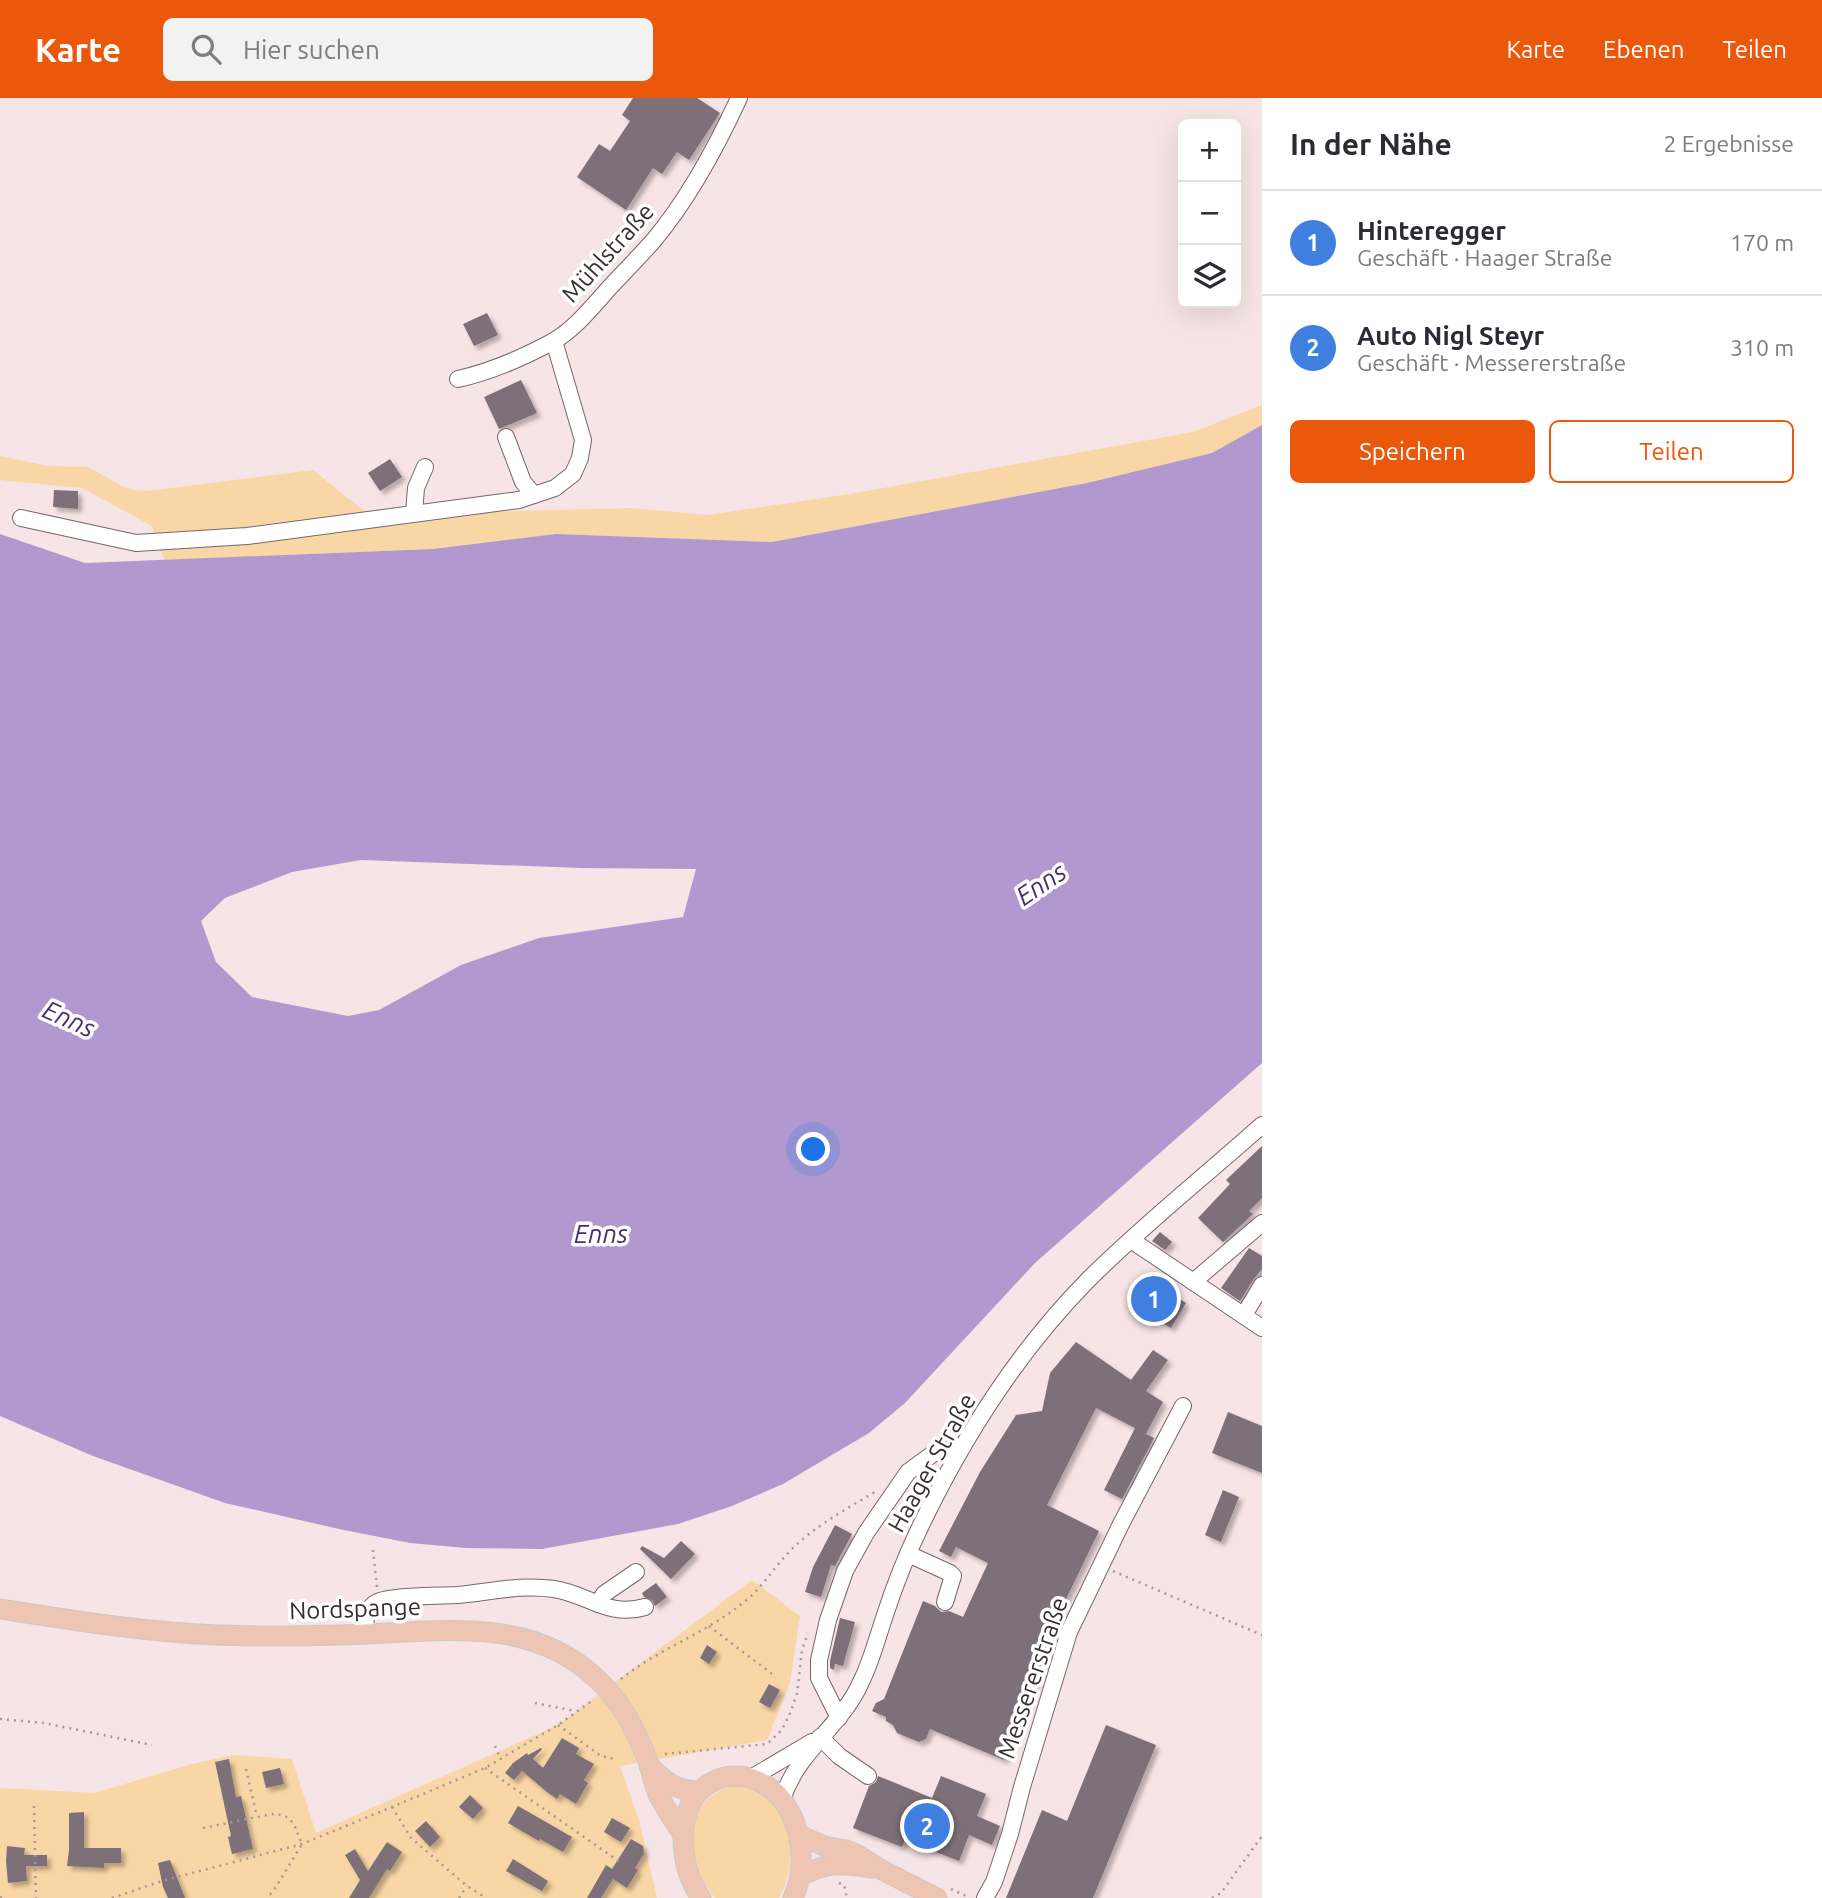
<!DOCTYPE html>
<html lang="de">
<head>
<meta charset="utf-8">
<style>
	:root { --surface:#fff; --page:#f2f2f3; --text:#2b2b33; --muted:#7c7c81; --line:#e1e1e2; --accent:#ea580c }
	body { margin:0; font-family:Ubuntu,sans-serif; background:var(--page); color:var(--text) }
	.controls { position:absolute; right:21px; top:21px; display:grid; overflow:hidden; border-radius:10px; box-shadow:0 7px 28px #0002 }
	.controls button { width:63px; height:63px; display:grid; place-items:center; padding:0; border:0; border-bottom:2px solid var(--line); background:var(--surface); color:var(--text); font:35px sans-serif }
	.you { position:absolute; left:814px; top:1052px; width:24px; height:24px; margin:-18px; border:5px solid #fff; border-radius:50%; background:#1a73e8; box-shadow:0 0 0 10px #1a73e833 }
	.badge { display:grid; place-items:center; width:46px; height:46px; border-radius:50%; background:var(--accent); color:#fff; font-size:23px; font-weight:700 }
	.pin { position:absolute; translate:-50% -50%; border:4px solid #fff; box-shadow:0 2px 7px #0006 }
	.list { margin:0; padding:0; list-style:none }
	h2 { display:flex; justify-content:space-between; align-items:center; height:91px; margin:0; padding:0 28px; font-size:30px }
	h2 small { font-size:23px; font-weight:400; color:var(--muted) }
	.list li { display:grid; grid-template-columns:46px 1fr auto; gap:21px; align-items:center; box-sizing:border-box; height:105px; padding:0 28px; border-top:2px solid var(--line) }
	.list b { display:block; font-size:26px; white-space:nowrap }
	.list p { margin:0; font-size:23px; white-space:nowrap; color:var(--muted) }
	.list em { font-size:23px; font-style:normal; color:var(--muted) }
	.actions { display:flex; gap:14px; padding:21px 28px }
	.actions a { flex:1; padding:16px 0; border:2px solid var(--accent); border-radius:10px; text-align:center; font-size:24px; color:var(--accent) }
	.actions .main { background:var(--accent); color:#fff }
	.icon { flex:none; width:38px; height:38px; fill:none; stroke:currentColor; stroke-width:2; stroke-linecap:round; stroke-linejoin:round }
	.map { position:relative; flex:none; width:1262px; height:1800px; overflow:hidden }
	header { display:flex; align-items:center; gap:42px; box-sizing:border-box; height:98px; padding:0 35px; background:var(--accent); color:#fff }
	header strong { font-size:33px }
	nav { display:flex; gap:38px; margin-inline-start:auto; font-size:24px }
	.search { width:490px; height:63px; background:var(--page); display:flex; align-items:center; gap:18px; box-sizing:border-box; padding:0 24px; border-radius:10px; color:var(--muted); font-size:26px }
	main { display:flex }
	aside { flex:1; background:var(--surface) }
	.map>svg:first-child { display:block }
</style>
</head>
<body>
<header>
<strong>Karte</strong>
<div class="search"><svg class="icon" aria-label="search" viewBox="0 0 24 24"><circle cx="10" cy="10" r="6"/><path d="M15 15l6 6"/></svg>Hier suchen</div>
<nav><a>Karte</a><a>Ebenen</a><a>Teilen</a></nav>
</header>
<main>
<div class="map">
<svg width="1262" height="1800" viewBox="0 0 1262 1800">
	<defs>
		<filter id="shadow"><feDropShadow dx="4" dy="4" stdDeviation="2" flood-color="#0004"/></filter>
	</defs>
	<rect width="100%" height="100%" fill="#f7e4e6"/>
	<g fill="#f9d6a5">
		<path d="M1262,307v20l-50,28 -125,30 -315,59 -216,-8 -123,15 -269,11 -12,-34 -70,-38 -82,-8v-24l48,10 40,1 32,18 13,5 15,1 165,-21 56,45 263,-7 75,7 143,-21 343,-62z"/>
		<path d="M752,1482l48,36 -10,67 -23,57 -147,26 19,54 18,78h-657v-110l94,5 98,-29 42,-9 58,4 24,74 242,-108z"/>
		<path d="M734,1688c7,1 15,1 21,5 38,18 44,75 24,107h-64c-7,-9 -13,-18 -17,-28 -14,-34 -4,-76 36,-84z"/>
	</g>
	<path fill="#b199cf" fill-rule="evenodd" d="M1262,327v638l-227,200 -130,140 -36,30 -86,51 -51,22 -54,18 -136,25 -76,-1 -56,-5 -71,-14 -114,-26 -132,-47 -93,-40v-882l85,29 348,-14 123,-15 216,8 315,-59 125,-30zM361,762l220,8 115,1 -13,48 -144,21 -78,27 -82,45 -31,6 -96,-19 -36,-35 -15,-41 24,-23 67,-26z"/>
	<g fill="#7d6f78" filter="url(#shadow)">
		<path d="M633,0h64l23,15 -31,47 -12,-8 -15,22 -9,-6 -27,42 -49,-33 22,-33 11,7 20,-30 -8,-6z"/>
		<path d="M487,215l11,22 -24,11 -11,-22z"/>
		<path d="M521,282l16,33 -38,16 -15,-32z"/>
		<path d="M390,361l12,18 -22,14 -12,-18z"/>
		<path d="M54,392l24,1v18l-25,-2z"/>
		<path d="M1262,1048v52l-13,13 4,3 -30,28 -25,-24 32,-34 -4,-4z"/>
		<path d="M1160,1134l12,10 -7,8 -13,-9z"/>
		<path d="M1249,1150l13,8v13l-9,11 -13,21 -19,-13z"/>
		<path d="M1142,1178l44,27 -15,25 -44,-27z"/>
		<path d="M1076,1244l55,38 22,-30 15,10 -22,31 17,11 -17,32 8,4 -32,61 -18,-9 31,-62 -39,-20 -49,97 52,26 -61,126 7,2 -41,101 -74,-31 -4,10 -7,3 -22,-9 -4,-8 -7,-4v-4l-14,-6 4,-8 8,-4 39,-98 12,5 6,6 8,-1 14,6 25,-54 -32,-16 -5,10 -12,-6 41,-79 36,-57 26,-4 8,-38z"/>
		<path d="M1228,1314l34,14v47l-50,-20z"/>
		<path d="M1223,1392l16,7 -18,45 -16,-7z"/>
		<path d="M835,1427l17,9 -17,32 -4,-1 -10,32 -16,-5 8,-25z"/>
		<path d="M681,1443l14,13 -24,25 -31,-30 2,-3 22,12z"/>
		<path d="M656,1485l11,14 -12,9 -3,-6 -8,-3 -2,-4z"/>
		<path d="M840,1520l15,4 -12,44 -8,-2 -1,6 -4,-2v-7z"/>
		<path d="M707,1547l10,7 -8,12 -9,-6z"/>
		<path d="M769,1586l11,6 -10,18 -11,-6z"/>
		<path d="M1106,1627l50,20 -63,153h-87l36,-88 25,11z"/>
		<path d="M562,1640l17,10 -3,6 18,10 -10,16 4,3 -12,21 -16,-10 -3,5 -10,-7 -25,-21 -8,9 -9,-7 8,-10 14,-10 1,2 13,-7 1,1 -9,10 10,9z"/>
		<path d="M229,1661l7,38 5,-1 12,53 -21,5 -4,-17 3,-1 -16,-74z"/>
		<path d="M280,1670l4,16 -18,4 -4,-16z"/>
		<path d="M878,1678l54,22 9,-22 45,18 -9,22 23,10 -8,19 -23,-10 -10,26 -54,-21 -3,7 -49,-19 16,-42 7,-4z"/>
		<path d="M470,1697l13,13 -10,11 -14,-12z"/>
		<path d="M518,1708l54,31 -9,15 -23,-13 -1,2 -31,-18z"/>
		<path d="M84,1714v36h37v15h-17v5l-37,-2 2,-16v-37z"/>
		<path d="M612,1720l18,10 -9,14 -17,-10z"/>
		<path d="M426,1723l14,16 -10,10 -15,-16z"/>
		<path d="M631,1741l12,7 1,8 -9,14 3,2 -11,18 -14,-9 -12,19h-14l19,-33 6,4z"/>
		<path d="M387,1744l15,10 -12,19 -3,-2 -18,29h-20l11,-18 -15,-25 10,-6 13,22z"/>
		<path d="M7,1748l18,2 -1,7h23v11h-21l1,15 -19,2 -2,-22z"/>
		<path d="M513,1761l35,22 -6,10 -36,-20z"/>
		<path d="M170,1762l15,38h-17l-5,-11 -5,-24z"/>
	</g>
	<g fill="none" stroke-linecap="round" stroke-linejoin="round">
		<g stroke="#776668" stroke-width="18">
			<g id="minor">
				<path d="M458,281c32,-7 64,-21 94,-37 23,-13 41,-36 58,-55 15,-16 30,-31 44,-47 35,-42 62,-92 85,-142"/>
				<path d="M506,339l17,45 11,13"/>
				<path d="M414,415l2,-25 9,-21"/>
				<path d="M21,420l115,25 111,-7 272,-36 36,-12 18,-14 7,-16 3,-18 -29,-99"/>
				<path d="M1131,1142l131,88"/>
				<path d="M1193,1184l69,-59"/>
				<path d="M1244,1217l18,-30"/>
				<path d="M908,1456l42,19 3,3 -8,26"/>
				<path d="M598,1506l6,-10 32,-22"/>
				<path d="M365,1536c0,-10 0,-23 9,-30 10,-9 67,-8 84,-9 32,-3 64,-11 96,-6 34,5 54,29 91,18"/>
				<path d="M839,1620l-20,-40v-18l9,-40 17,-49 21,-38 42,-61 26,-19 29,-7"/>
				<path d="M820,1639l19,19 29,20"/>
				<path d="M751,1680l61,-36"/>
				<path d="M782,1702c15,-49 59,-73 79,-118 10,-20 16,-43 23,-64 11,-34 24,-67 40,-99 42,-86 96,-170 164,-239 55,-55 116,-103 174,-155"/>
				<path d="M985,1800l9,-16 16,-48 12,-47 47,-155 52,-108 62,-118"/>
			</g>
		</g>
		<g stroke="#cac9c9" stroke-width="21">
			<g id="major">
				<path d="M0,1511c72,11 144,23 216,26 50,2 99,1 149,-1 81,-3 167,-17 232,45 25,23 40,53 52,85 3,10 5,21 9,30 7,14 17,28 25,41"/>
				<path d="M649,1668c17,16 26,24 49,25"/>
				<path d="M799,1737l25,11 22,4 10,4 24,15 57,29"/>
				<path d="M800,1778c31,-15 39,-12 72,-8"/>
				<path d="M701,1800c-15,-22 -20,-46 -17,-72 3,-21 12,-37 32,-46 14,-6 28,-5 42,1 41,18 53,79 35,117"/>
			</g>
		</g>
		<g stroke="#a59799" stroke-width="2.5" stroke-dasharray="2 5" stroke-linecap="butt">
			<path d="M373,1452l4,37"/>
			<path d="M1113,1473l149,64"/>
			<path d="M709,1528l67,51"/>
			<path d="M621,1581c37,-30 86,-46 123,-77 19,-15 30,-35 47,-52 24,-24 55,-41 84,-58"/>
			<path d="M535,1605l40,8"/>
			<path d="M0,1621l44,4 108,22"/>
			<path d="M558,1627l43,31 15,3"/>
			<path d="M495,1648l5,12"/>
			<path d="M665,1656l102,-10 14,-13 8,-15 8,-22 5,-44 6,-17"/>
			<path d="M485,1670l135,94"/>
			<path d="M246,1671l11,48"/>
			<path d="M34,1708l2,92"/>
			<path d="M392,1709l19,31 56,48 19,12"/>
			<path d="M203,1730l69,-14c22,0 22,12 30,30l-28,46 -7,8"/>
			<path d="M839,1785l5,2 3,13"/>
			<path d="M951,1791l19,9"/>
			<path d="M0,1799l2,1"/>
			<path d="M112,1800l50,-17 140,-37 90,-37 93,-39 73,-43 35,-25"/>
			<path d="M459,1800l8,-12"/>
			<path d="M1212,1800l9,-5 41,-57"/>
		</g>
		<use href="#minor" stroke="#fff" stroke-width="16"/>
		<use href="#major" stroke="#eec4b2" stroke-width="19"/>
	</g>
	<g text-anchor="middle" stroke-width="7" stroke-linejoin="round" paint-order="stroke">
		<g font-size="24" fill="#352e2f" stroke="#fff">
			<text transform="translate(608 155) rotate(-48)" y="8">Mühlstraße</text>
			<text transform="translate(932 1365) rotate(-61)" y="8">Haager Straße</text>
			<text transform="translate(355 1511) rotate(-2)" y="8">Nordspange</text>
			<text transform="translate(1033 1580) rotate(-71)" y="8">Messererstraße</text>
		</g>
		<g font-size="26" font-style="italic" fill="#4d2c6d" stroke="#fff">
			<text transform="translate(1041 786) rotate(-34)" y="9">Enns</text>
			<text transform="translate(69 921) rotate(24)" y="9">Enns</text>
			<text x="601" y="1145">Enns</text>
		</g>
	</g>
</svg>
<div class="controls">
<button>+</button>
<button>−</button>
<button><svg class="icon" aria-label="layers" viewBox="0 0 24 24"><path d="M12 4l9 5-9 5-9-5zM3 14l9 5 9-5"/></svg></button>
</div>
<div class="you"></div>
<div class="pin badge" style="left:1154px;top:1201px;background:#3f7fe0">1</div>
<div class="pin badge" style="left:927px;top:1728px;background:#3f7fe0">2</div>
</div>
<aside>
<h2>In der Nähe<small>2 Ergebnisse</small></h2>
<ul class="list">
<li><span class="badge" style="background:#3f7fe0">1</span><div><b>Hinteregger</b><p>Geschäft · Haager Straße</p></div><em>170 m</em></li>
<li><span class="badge" style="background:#3f7fe0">2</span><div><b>Auto Nigl Steyr</b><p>Geschäft · Messererstraße</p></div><em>310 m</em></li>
</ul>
<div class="actions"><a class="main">Speichern</a><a>Teilen</a></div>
</aside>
</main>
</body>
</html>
